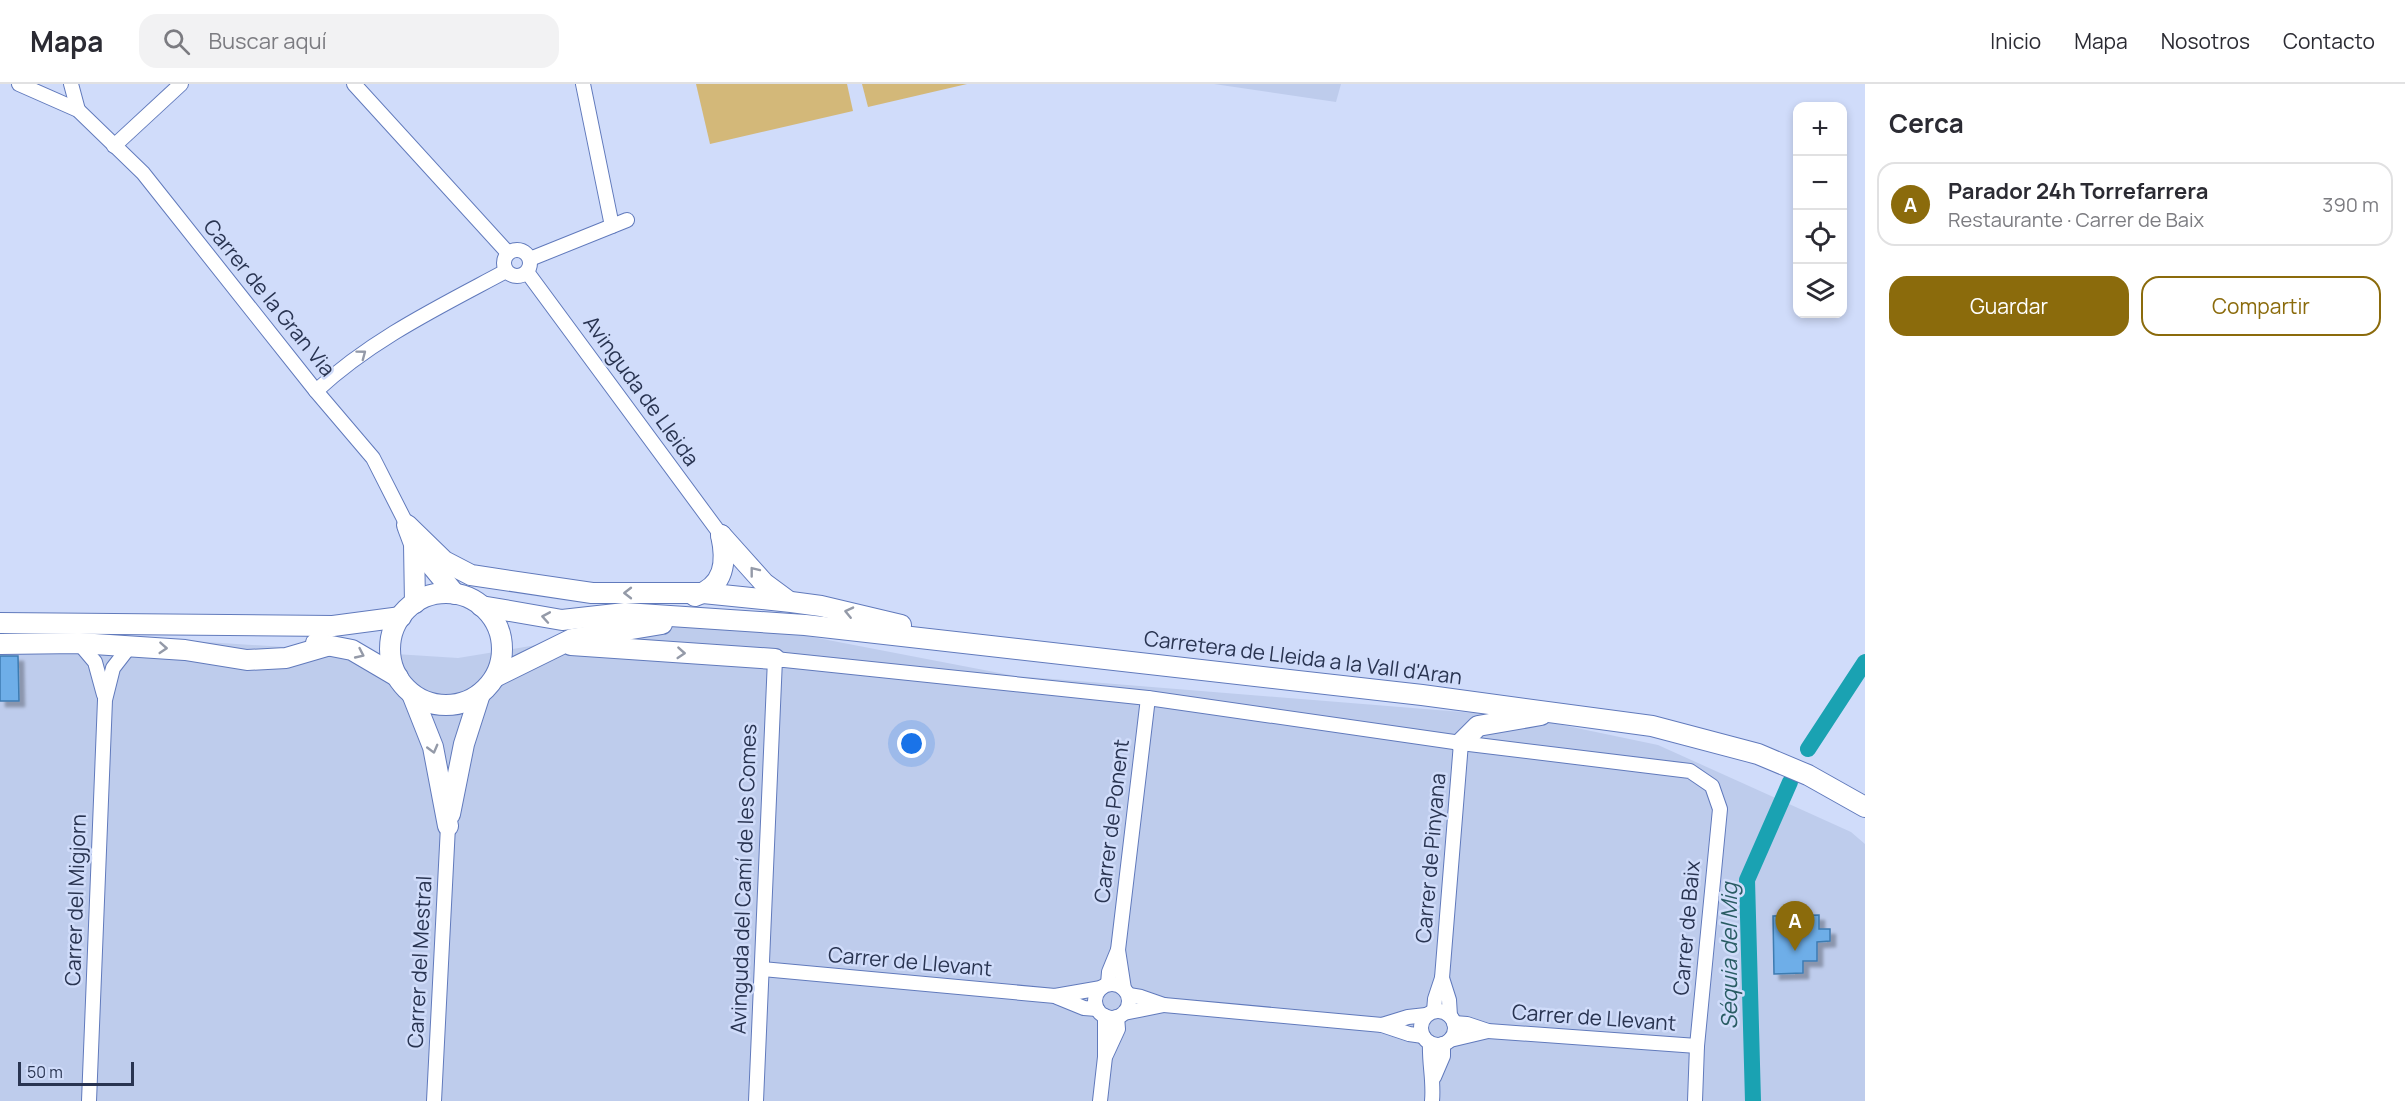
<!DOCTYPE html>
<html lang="es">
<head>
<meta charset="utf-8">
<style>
	:root { --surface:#fff; --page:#f2f2f3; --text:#2b2b33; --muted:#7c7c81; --line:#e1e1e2; --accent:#8b6b0c }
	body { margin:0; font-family:Manrope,sans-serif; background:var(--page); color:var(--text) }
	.controls { position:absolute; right:18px; top:18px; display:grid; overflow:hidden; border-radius:12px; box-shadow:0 3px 9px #0003 }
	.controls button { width:54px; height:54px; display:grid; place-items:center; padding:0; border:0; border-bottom:2px solid var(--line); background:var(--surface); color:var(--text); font:30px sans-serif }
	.scale { position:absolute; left:18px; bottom:15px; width:116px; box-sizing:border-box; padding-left:6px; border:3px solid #293451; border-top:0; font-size:16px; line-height:21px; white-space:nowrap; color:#293451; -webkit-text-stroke:4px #d0dcfa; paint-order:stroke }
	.you { position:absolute; left:912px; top:660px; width:21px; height:21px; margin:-15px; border:4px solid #fff; border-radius:50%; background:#1a73e8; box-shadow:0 0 0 9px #1a73e833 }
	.badge { display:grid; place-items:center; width:39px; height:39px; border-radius:50%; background:var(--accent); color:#fff; font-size:20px; font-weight:700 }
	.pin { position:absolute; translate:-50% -50px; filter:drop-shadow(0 2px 3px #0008) }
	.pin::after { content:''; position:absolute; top:32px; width:21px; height:18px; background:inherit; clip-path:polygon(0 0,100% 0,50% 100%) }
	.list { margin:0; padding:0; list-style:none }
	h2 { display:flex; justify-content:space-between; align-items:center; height:78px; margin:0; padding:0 24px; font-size:26px }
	h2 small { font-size:20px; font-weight:400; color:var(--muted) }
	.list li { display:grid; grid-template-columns:39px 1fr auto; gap:18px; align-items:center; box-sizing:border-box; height:84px; margin:0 12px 12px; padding:0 12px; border:2px solid var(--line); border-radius:18px }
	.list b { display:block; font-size:22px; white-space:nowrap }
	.list p { margin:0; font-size:20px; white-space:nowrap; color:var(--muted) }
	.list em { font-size:20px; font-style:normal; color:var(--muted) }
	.actions { display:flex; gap:12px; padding:18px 24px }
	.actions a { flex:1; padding:14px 0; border:2px solid var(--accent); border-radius:18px; text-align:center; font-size:21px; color:var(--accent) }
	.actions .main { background:var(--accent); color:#fff }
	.icon { flex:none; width:33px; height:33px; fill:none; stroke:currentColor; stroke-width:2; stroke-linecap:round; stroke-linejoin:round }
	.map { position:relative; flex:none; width:1865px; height:1017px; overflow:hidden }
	header { display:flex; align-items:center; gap:36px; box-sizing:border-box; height:84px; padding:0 30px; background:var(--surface); border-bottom:2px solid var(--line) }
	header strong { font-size:28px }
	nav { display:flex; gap:33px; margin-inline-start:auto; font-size:21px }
	.search { width:420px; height:54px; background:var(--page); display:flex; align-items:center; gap:15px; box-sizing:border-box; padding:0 21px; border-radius:18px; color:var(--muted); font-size:22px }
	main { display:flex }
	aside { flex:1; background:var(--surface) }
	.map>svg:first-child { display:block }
</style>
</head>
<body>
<header>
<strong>Mapa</strong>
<div class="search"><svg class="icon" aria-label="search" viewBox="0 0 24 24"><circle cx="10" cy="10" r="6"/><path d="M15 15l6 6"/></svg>Buscar aquí</div>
<nav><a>Inicio</a><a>Mapa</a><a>Nosotros</a><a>Contacto</a></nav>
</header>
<main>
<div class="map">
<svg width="1865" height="1017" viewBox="0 0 1865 1017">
	<defs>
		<filter id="shadow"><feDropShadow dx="5.5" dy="5.5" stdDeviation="1.5" flood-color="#0004"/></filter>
	</defs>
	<rect width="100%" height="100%" fill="#d0dcfa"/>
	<g fill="#beccec">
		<path d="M1214,0h127l-5,18z"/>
		<path d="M670,539l111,8 234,45 509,41 134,28 193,87 14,12v257h-1865v-461l81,-6 377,24z"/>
	</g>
	<g fill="#d3b879">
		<path d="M696,0h151l6,27 -143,33z"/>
		<path d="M862,0h105l-99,23z"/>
	</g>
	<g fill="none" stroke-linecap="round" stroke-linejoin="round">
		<g stroke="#1aa2b2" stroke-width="16">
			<path d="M1808,665l57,-87"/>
			<path d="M1753,1017l-6,-221 43,-98"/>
		</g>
	</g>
	<g fill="#6eaee8" stroke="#3d7bb1" stroke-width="1.5" filter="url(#shadow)">
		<path d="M0,572h18l1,45h-19z"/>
		<path d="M1819,831v14h11v12l-13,1v19h-14v12l-29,1 -1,-58z"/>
	</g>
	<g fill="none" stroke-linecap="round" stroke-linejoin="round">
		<g stroke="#617abc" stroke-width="16">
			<g id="street">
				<path d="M19,0l59,26 65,63 173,218 57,67 34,67"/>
				<path d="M71,0l7,26"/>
				<path d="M354,0l154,169"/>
				<path d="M583,0l29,142"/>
				<path d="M114,62l67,-62"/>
				<circle cx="517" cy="179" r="13"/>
				<path d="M530,175l97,-39"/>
				<path d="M527,188l194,263"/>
				<path d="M316,307c56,-52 123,-84 190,-120"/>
				<path d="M79,559l16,19 9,33"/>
				<path d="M1118,866l6,39"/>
				<path d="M762,885l293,27 46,-8"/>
				<path d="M1442,894l7,22 1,16"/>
				<circle cx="1112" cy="917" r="17"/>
				<path d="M1108,900l1,-12 9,-22 30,-252"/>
				<path d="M1129,911l12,2 23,8 218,20 27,9 14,2"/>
				<path d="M1057,913l27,11 13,1"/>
				<circle cx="1438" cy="944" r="17"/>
				<path d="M1434,927l1,-12 7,-21 19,-235"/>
				<path d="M1124,929l40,-8"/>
				<path d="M1454,939l13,1 21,7 209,15"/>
				<path d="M1382,941l26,-8 18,-2"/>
				<path d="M1450,956l38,-9"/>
				<path d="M1430,959c-1,20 4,38 2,58"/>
				<path d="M1106,971l12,-26 -1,-12"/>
				<path d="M1434,993l9,-21v-12"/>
				<path d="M89,1017l16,-401 8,-32 17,-22"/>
				<path d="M434,1017l14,-275"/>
				<path d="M756,1017l19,-442 373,39 313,45 229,28 22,15 8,23 -23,237 -2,55"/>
				<path d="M1100,1017l5,-44v-41"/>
			</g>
		</g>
		<g stroke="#617abc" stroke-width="22">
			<g id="secondary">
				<path d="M407,441l37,36 27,14 121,18h111l88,9 30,4 80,19"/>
				<path d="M408,444l6,16 1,59"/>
				<path d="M721,451l43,48 23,17"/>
				<path d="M417,464l38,46"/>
				<circle cx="446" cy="565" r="56"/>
				<path d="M695,512c30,-10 32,-34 26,-61"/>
				<path d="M481,522l81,14 63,-7 180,12 617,70 230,31 106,28 50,21 57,32"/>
				<path d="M0,539l333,3 68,-9"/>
				<path d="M316,559l36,7 46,27"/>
				<path d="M0,560l79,-1 106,7 62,10 39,-2 41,-12"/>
				<path d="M571,561l204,14"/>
				<path d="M495,593l77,-38 90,-15"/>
				<path d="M412,610l21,53 15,79"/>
				<path d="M1461,659l17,-17 63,-11"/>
				<path d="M450,730l14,-70 16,-50"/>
			</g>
		</g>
		<use href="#street" stroke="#fff" stroke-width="14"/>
		<use href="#secondary" stroke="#fff" stroke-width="20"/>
	</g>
	<defs><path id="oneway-chevron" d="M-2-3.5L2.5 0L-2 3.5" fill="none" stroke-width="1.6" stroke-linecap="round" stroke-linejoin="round" transform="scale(1.5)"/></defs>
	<g stroke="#949aa8">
		<use href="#oneway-chevron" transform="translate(362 270) rotate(-37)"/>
		<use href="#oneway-chevron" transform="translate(754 487) rotate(-128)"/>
		<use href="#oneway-chevron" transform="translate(628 509) rotate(-180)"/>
		<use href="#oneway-chevron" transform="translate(849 528) rotate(-167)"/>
		<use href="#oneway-chevron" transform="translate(546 533) rotate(-170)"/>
		<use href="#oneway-chevron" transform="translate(163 564) rotate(4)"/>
		<use href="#oneway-chevron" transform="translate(681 569) rotate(4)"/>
		<use href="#oneway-chevron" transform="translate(360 570) rotate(25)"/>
		<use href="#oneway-chevron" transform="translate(433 665) rotate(75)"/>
	</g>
	<g text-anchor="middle" stroke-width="5" stroke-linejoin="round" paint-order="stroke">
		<g font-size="21" fill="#293451" stroke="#d0dcfa">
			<text transform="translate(269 214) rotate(51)" y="7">Carrer de la Gran Via</text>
			<text transform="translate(641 307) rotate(54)" y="7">Avinguda de Lleida</text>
			<text transform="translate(1303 574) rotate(7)" y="7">Carretera de Lleida a la Vall d'Aran</text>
			<text transform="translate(1112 737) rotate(-83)" y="7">Carrer de Ponent</text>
			<text transform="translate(1431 774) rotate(-85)" y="7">Carrer de Pinyana</text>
			<text transform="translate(744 795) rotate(-88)" y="7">Avinguda del Camí de les Comes</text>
			<text transform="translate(76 816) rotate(-88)" y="7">Carrer del Migjorn</text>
			<text transform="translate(1687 844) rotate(-85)" y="7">Carrer de Baix</text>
			<text transform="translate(420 878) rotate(-87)" y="7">Carrer del Mestral</text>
			<text transform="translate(910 878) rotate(5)" y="7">Carrer de Llevant</text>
			<text transform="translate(1594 934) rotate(4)" y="7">Carrer de Llevant</text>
		</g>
		<g font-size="22" font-style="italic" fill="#295c63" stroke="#d0dcfa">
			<text transform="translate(1729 872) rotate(-90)" y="8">Séquia del Mig</text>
		</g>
	</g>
</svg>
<div class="controls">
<button>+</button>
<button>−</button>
<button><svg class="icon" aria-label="locate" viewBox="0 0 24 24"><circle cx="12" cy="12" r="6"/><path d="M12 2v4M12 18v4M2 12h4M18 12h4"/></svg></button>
<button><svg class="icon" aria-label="layers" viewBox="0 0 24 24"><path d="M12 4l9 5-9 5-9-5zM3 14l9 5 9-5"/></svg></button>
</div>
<div class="scale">50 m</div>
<div class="you"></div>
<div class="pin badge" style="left:1795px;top:867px">A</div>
</div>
<aside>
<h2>Cerca<small></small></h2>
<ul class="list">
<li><span class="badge">A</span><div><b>Parador 24h Torrefarrera</b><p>Restaurante · Carrer de Baix</p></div><em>390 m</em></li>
</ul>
<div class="actions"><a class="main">Guardar</a><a>Compartir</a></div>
</aside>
</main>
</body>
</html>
